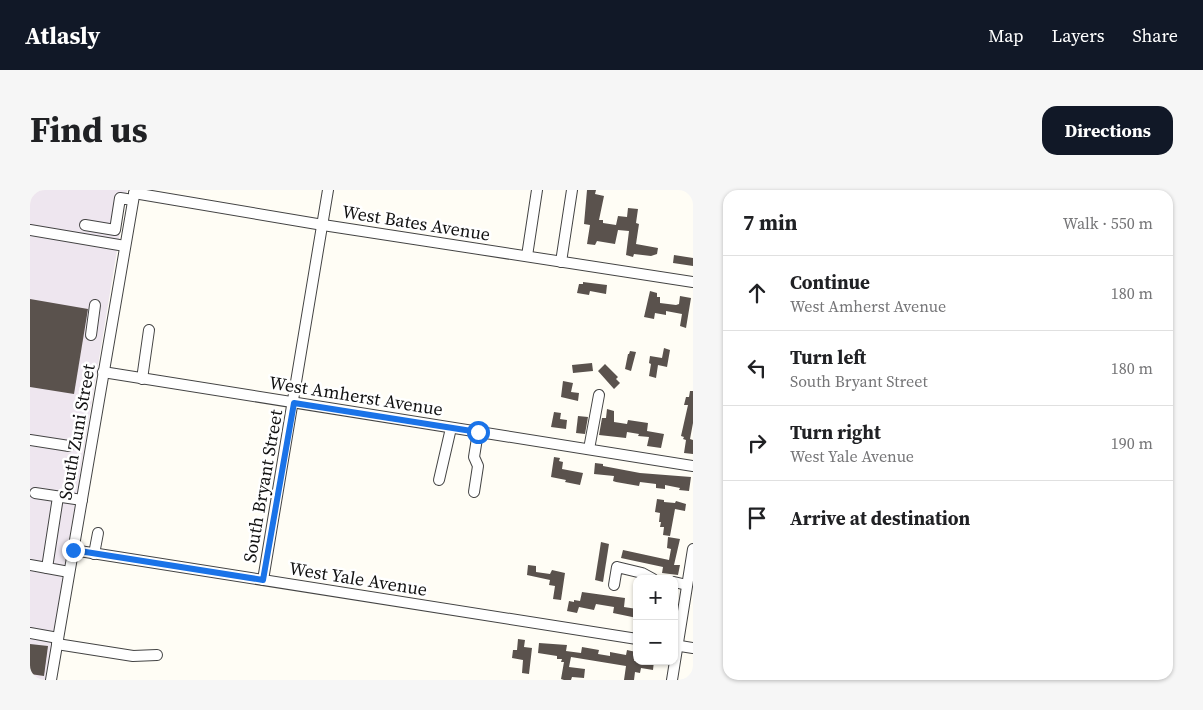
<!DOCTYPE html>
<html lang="en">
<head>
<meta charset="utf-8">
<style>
	:root { --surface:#fff; --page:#f6f6f6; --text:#202124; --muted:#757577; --line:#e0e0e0; --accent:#111827 }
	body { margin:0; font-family:"Source Serif 4",serif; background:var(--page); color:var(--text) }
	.controls { position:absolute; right:15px; bottom:15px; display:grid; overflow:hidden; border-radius:10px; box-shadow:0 1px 4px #0004 }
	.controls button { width:45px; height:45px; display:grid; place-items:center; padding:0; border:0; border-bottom:1px solid var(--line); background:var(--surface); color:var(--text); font:25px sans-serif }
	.stop { position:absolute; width:15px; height:15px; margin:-11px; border:4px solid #1a73e8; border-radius:50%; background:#fff }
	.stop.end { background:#1a73e8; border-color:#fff; box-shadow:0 1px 5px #0008 }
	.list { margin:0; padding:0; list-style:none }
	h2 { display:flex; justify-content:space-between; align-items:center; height:65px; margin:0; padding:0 20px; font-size:21px }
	h2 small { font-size:16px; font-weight:400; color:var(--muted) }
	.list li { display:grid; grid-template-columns:32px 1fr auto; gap:15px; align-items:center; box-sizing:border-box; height:75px; padding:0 20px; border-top:1px solid var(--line) }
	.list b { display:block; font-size:19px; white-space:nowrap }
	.list p { margin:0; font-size:16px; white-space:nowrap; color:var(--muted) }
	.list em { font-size:16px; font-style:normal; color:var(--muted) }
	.icon { flex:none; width:28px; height:28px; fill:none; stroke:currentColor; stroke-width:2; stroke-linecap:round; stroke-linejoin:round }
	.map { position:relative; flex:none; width:663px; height:490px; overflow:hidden; border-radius:15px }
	header { display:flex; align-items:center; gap:30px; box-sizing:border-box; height:70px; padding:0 25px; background:var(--accent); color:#fff }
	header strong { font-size:24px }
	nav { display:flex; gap:28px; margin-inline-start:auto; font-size:18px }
	.intro { display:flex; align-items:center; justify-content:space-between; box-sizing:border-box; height:120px; padding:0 30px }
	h1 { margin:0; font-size:35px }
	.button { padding:12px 22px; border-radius:15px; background:var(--accent); color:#fff; font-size:18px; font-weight:700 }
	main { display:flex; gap:30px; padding:0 30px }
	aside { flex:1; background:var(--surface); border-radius:15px; box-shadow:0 1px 4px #0004 }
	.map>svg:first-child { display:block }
</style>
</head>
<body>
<header>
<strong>Atlasly</strong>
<nav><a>Map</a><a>Layers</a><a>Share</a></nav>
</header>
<div class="intro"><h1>Find us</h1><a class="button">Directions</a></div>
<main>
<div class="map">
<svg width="663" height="490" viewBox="0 0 663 490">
	<rect width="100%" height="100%" fill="#fffdf5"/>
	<path fill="#eee6ef" d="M0,0h97l-81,490h-16z"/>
	<g fill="#5a524d">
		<path d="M557,0h9l-1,4 9,2 -5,24h4v3l13,2 2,-9 9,1 1,-9 10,1 -2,14 3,1 -3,20 22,4 -1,6 -6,2 -17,-2 -1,3 -7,-2 3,-24 -11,-1 -3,14 -18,-3 -2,4 -8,-1 3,-19 -6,-1z"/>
		<path d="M644,65l19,3v8l-20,-3z"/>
		<path d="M553,92l24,3 -1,9 -16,-3 -1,4 -12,-2 2,-9h4z"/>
		<path d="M620,101l7,2v4h3v6l16,2 3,-1 1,-8 11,2 -5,30 -6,-2 2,-12 -16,-3v4l-11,-2 -1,6 -10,-2z"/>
		<path d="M0,109l58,10 -14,85 -44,-7z"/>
		<path d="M634,158l6,2 -3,17 -9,-2 -2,13 -7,-2 2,-12 -2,-1 1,-7 12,2z"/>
		<path d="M600,161l6,1 -5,19 -6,-2 3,-15h1z"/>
		<path d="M562,173l1,8 -20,2 -1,-8z"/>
		<path d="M575,174l13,13 -2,2 4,4 -6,6 -16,-18z"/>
		<path d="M533,191l10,2 -2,9 8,1 -1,8 -17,-4z"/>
		<path d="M660,201h3v32l-3,16 3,1v14l-9,-1 2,-13 -3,-1 1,-2 -3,-1 7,-31h-4l2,-8h3z"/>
		<path d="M577,219l7,2v11l13,2 1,-4 20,3 -1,8 17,3 -3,14 -14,-2 2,-9 -11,-1 1,-2 -12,-2 -1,6 -27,-3 3,-17h4z"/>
		<path d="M524,222l7,1 -1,6 7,1 -1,9 -15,-2z"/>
		<path d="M548,226l10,1 -3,17 -9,-1z"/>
		<path d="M524,267l6,1 -1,3 4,1 -1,7 21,4 -3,12 -15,-3 1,-2 -15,-3z"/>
		<path d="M565,273l8,1v2l37,7 51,4 -2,14 -10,-1 1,-2 -15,-3v4l-9,-1v-4l-16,-2 -1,4 -23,-4 -3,-1 1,-5 -20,-2z"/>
		<path d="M627,309l7,1v2l11,1 1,-2 10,3 -1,7 -10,-2 -5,27 -7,-1 1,-8h-4l1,-5h-2l1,-9 -5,-1z"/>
		<path d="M638,347l12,2 -6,26h6l-2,10 -16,-2 1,-6 -42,-9 2,-8 46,10 2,-11 -4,-1z"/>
		<path d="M571,352l8,2 -6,38 -8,-2z"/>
		<path d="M498,375l8,1v6l14,2 2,-4 13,3 -4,27 -8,-1 2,-13 -6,-1 1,-5 -23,-5z"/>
		<path d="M552,402l43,6 -1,9 13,2v9l-24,-5 1,-6 -18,-3 -2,6 -15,-3 -2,6 -10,-2 2,-10 5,1v-2l6,1z"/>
		<path d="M488,449l7,1 -1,7 8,1 -3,26 -7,-1 1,-13 -11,-2 1,-8h4z"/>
		<path d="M509,453l28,2 -1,6 15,2 1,-6 17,3 -1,4 12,2v-4l16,3 1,-5 9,2 -2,9h20l-1,9 -12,-2 -1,5 -5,-1 -1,8h-10l2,-14 -55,-9 -2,10 16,2 -1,9 -12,-1 -1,3h-7l-3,-1 3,-17h-3l1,-3h-5v-3l-19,-3z"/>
		<path d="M0,454l18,2 -4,30 -14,-2z"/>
	</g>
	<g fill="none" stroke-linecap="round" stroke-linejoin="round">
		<g stroke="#444" stroke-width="12">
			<g id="minor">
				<path d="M104,3l189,32 370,57"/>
				<path d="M55,35l30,5 5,-32 13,2"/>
				<path d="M0,40l95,16"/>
				<path d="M497,66l10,-66"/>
				<path d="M531,72l11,-72"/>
				<path d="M61,145l4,-30"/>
				<path d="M73,182l590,94"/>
				<path d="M112,189l7,-49"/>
				<path d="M0,250l39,6"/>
				<path d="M559,259l10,-54"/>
				<path d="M409,290l12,-52"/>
				<path d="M444,302l4,-26 -4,-9 4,-25"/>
				<path d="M5,303l47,7"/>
				<path d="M28,307l-11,71 22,4"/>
				<path d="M43,360l564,89"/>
				<path d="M64,364l4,-21"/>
				<path d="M0,375l17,3"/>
				<path d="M233,390l65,-390"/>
				<path d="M644,392l13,3"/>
				<path d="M584,395l3,-18 25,6 11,6"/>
				<path d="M0,443l28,5"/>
				<path d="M27,454l76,12 24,-1"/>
				<path d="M644,455l19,3"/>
				<path d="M21,490l84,-490"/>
				<path d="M642,490l21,-131"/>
			</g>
		</g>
		<use href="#minor" stroke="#fff" stroke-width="10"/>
	</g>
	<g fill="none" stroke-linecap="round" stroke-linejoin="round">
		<path stroke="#1a73e8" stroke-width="6" d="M43,360l190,30 31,-177 184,29"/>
	</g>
	<g text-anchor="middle" stroke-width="5" stroke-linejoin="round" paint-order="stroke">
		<g font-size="18" fill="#111" stroke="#fff">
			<text transform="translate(386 33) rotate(9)" y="6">West Bates Avenue</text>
			<text transform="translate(326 206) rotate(9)" y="6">West Amherst Avenue</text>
			<text transform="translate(47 242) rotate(-80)" y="6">South Zuni Street</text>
			<text transform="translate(233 296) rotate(-80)" y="6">South Bryant Street</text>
			<text transform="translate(328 389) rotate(9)" y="6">West Yale Avenue</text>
		</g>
	</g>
</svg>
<div class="controls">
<button>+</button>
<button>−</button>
</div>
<div class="stop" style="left:448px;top:242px"></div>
<div class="stop end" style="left:43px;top:360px"></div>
</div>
<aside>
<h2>7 min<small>Walk · 550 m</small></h2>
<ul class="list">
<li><svg class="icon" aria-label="ahead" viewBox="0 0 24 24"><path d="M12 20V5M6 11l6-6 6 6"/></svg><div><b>Continue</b><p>West Amherst Avenue</p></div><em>180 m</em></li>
<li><svg class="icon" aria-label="left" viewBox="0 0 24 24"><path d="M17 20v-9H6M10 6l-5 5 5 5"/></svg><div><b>Turn left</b><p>South Bryant Street</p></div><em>180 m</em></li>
<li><svg class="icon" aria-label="right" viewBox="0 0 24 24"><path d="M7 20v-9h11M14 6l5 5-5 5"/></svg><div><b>Turn right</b><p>West Yale Avenue</p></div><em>190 m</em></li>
<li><svg class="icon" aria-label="arrive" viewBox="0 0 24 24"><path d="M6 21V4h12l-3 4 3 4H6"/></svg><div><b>Arrive at destination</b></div></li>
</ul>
</aside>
</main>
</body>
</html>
